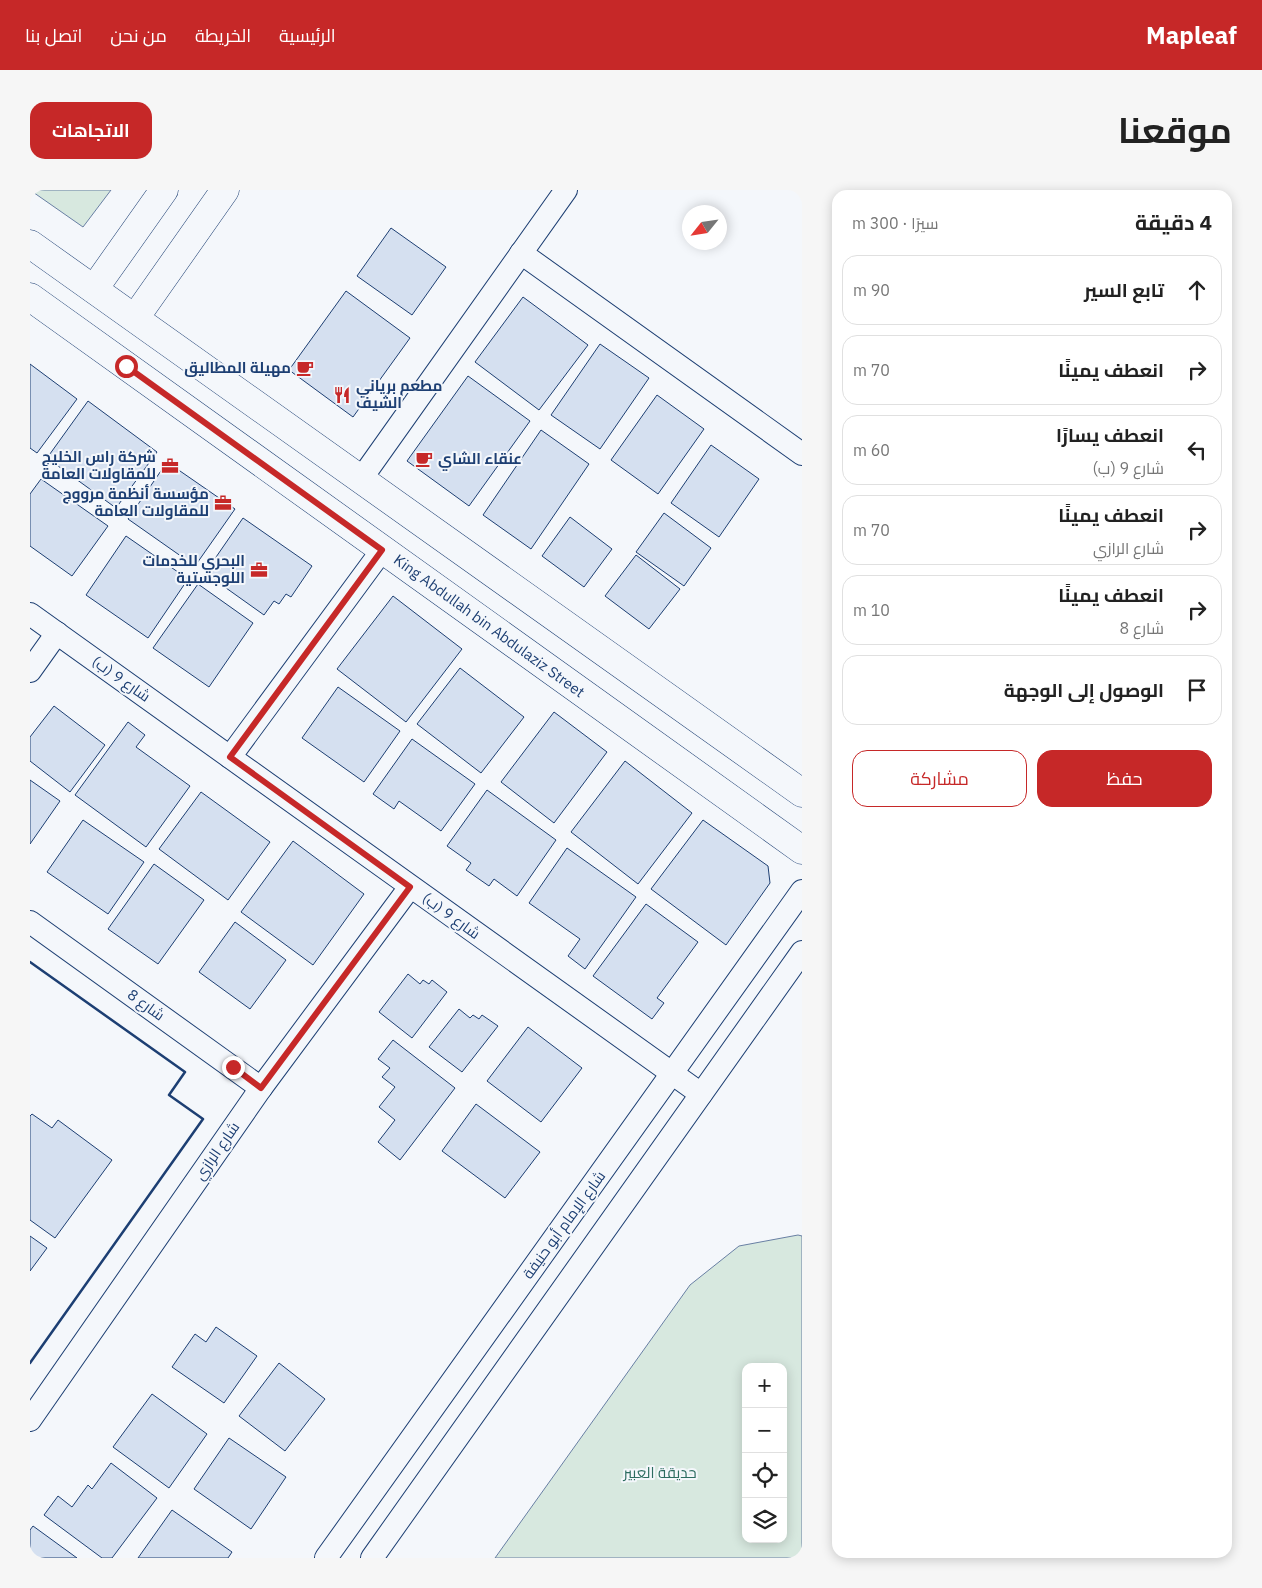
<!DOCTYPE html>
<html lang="ar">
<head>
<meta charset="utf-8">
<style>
	:root { --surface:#fff; --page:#f6f6f6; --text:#222; --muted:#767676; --line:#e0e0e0; --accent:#c62828 }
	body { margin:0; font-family:"IBM Plex Sans",Cairo,sans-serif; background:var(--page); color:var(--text); direction:rtl }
	.controls { position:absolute; right:15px; bottom:15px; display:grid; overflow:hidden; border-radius:10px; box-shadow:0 2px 12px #0003 }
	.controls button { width:45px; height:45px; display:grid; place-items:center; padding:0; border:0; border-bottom:1px solid var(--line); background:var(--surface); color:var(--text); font:25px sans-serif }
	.compass { position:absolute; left:652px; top:15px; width:45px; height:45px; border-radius:50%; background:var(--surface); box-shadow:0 2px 12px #0003; rotate:240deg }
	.stop { position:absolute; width:15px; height:15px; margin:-11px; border:4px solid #c62828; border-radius:50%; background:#fff }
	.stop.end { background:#c62828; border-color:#fff; box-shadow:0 1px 5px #0008 }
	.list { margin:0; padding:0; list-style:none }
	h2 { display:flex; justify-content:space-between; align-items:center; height:65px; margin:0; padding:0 20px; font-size:21px }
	h2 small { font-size:16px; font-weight:400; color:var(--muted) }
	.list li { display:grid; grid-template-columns:32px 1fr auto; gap:15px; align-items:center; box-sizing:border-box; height:70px; margin:0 10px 10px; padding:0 10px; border:1px solid var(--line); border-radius:15px }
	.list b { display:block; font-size:19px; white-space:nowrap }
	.list p { margin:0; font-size:16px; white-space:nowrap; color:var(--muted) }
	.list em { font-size:16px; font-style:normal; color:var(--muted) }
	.actions { display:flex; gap:10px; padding:15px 20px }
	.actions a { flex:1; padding:11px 0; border:1px solid var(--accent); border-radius:15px; text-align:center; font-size:18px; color:var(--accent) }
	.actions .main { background:var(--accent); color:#fff }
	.icon { flex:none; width:28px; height:28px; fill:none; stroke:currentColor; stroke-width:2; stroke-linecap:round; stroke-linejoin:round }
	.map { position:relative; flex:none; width:772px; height:1368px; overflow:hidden; direction:ltr; border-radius:15px }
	header { display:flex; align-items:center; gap:30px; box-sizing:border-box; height:70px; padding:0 25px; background:var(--accent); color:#fff }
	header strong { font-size:24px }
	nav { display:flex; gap:28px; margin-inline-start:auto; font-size:18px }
	.intro { display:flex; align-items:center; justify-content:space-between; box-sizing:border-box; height:120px; padding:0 30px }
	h1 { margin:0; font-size:35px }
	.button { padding:12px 22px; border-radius:15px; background:var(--accent); color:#fff; font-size:18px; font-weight:700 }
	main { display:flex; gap:30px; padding:0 30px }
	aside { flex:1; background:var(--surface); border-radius:15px; box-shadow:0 2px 12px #0003 }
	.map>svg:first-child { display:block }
</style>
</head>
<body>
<header>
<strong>Mapleaf</strong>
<nav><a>الرئيسية</a><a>الخريطة</a><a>من نحن</a><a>اتصل بنا</a></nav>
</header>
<div class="intro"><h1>موقعنا</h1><a class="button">الاتجاهات</a></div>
<main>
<aside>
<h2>4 دقيقة<small>سيرًا · 300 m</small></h2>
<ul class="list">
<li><svg class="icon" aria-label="ahead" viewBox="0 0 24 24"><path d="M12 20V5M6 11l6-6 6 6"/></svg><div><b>تابع السير</b></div><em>90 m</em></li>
<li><svg class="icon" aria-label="right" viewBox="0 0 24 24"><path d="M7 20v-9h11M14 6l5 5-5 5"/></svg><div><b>انعطف يمينًا</b></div><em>70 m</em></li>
<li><svg class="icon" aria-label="left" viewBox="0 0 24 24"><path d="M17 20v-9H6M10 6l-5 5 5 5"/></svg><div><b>انعطف يسارًا</b><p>شارع 9 (ب)</p></div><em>60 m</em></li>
<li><svg class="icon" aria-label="right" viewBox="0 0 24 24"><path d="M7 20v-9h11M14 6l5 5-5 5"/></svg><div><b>انعطف يمينًا</b><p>شارع الرازي</p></div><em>70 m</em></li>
<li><svg class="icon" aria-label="right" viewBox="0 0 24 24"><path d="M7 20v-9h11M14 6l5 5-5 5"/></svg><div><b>انعطف يمينًا</b><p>شارع 8</p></div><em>10 m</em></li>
<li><svg class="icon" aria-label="arrive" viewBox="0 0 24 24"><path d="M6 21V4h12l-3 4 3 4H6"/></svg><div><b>الوصول إلى الوجهة</b></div></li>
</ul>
<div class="actions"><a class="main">حفظ</a><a>مشاركة</a></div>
</aside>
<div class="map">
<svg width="772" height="1368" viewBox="0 0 772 1368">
	<rect width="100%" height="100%" fill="#f4f7fb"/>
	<g fill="#d7e8df" stroke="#687fa3" fill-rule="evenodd">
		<path d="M0,0h81l-28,37z"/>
		<path d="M768,1045l4,1v322h-307l195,-273 49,-39zM716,1177h37v172h-37z"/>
	</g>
	<g fill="#d5e0f0" stroke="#1d3f73">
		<path d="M361,38l55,39 -34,48 -55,-39z"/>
		<path d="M316,101l64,47 -57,79 -64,-47z"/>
		<path d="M493,107l65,48 -49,65 -64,-48z"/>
		<path d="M570,154l49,34 -49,71 -49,-34z"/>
		<path d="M0,174l47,35 -40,54 -7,-5z"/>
		<path d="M438,186l62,45 -61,85 -62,-45z"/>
		<path d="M627,205l47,34 -46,65 -47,-34z"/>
		<path d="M58,211l69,51 -41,56 -69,-50z"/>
		<path d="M511,240l48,34 -58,85 -48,-34z"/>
		<path d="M681,255l48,34 -40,58 -48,-34z"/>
		<path d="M137,272l68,47 -40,57 -67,-47z"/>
		<path d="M11,289l67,47 -36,50 -42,-30v-52z"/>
		<path d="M634,323l47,35 -27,38 -48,-34z"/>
		<path d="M540,327l42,32 -28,38 -42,-31z"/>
		<path d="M213,328l69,48 -21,31 -5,-3 -7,10 -5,-3 -10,14 -59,-42z"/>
		<path d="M96,346l62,43 -40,59 -62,-43z"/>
		<path d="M606,365l44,34 -31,40 -44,-33z"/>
		<path d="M168,394l55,39 -44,64 -56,-39z"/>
		<path d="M363,406l69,53 -56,73 -69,-53z"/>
		<path d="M430,478l64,49 -43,56 -64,-49z"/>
		<path d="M308,497l62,44 -36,51 -62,-44z"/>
		<path d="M24,516l51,39 -35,47 -40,-31v-24z"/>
		<path d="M524,522l53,40 -53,71 -53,-41z"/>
		<path d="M98,532l17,13 -9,12 54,39 -44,61 -71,-52z"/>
		<path d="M382,549l63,45 -34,47 -42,-30 -5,8 -21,-15z"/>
		<path d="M595,571l67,52 -54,71 -67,-52z"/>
		<path d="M0,590l30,21 -30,43z"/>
		<path d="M457,600l69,50 -39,56 -23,-17 -5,7 -23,-16 5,-7 -24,-17z"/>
		<path d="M171,602l69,50 -42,58 -69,-51z"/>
		<path d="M53,630l61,42 -36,52 -61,-42z"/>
		<path d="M673,630l65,46 2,17 -44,62 -75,-56z"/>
		<path d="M263,651l71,53 -51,71 -72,-53z"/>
		<path d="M537,658l69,49 -51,72 -17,-13 12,-17 -51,-36z"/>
		<path d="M124,674l50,36 -46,64 -50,-35z"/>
		<path d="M616,714l52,38 -41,56 7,5 -12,16 -59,-43z"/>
		<path d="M205,732l51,38 -36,49 -51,-37z"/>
		<path d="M378,784l12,10 3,-4 6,4 3,-4 15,12 -35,46 -33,-26z"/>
		<path d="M429,819l11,9 3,-3 6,4 3,-4 16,11 -36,46 -33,-25z"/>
		<path d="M498,837l54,41 -41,54 -54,-41z"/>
		<path d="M363,850l62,48 -55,72 -22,-18 17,-22 -16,-13 16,-20 -13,-10 8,-9 -12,-9z"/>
		<path d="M446,914l64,48 -35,46 -63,-47z"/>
		<path d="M2,924l20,14 6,-8 54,40 -57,78 -25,-18v-104z"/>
		<path d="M0,1046l17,12 -17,23z"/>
		<path d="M186,1137l41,29 -33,47 -52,-36 23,-33 11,8z"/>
		<path d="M249,1173l46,36 -40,52 -46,-35z"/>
		<path d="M122,1204l55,40 -38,54 -56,-41z"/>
		<path d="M199,1248l57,39 -35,52 -57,-40z"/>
		<path d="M81,1273l46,35 -45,60h-10l-58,-43 14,-19 14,11 16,-22 4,4z"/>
		<path d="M142,1320l60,42 -4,6h-90z"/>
		<path d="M3,1336l44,32h-47v-28z"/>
	</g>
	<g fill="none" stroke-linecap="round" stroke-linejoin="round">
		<g stroke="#1d3f73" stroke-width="24">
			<g id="street">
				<path d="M491,63l281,201"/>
				<path d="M331,289l205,-289"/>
				<path d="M0,424l671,480"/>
				<path d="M0,481l27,-38"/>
				<path d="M200,567l153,-208"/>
				<path d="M0,732l231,166"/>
				<path d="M0,1230l231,-332 149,-201"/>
				<path d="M296,1368l476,-667"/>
				<path d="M342,1368l430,-606"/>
			</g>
		</g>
		<g stroke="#1d3f73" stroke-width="29">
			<g id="secondary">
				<path d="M0,54l772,549"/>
				<path d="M64,99l70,-99"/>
				<path d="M0,107l772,553"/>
				<path d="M105,128l90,-128"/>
			</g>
		</g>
		<use href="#street" stroke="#f4f7fb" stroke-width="22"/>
		<use href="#secondary" stroke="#f4f7fb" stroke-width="28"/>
		<path stroke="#1d3f73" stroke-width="2.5" d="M0,772l155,110 -16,23 34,24 -173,244"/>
	</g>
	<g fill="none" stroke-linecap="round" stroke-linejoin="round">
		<path stroke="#c62828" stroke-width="6" d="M96,176l256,184 -152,207 180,130 -149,201 -28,-21"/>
	</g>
	<defs>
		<g id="cafe-bare" transform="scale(1.35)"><path d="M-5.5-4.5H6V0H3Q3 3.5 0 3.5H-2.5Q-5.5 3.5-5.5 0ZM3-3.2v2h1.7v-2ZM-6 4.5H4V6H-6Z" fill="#c62828" stroke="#f4f7fb" stroke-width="2.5" paint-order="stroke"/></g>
		<g id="restaurant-bare" transform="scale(1.35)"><path d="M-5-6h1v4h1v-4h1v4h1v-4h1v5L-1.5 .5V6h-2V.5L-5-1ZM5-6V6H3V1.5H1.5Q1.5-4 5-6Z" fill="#c62828" stroke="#f4f7fb" stroke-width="2.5" paint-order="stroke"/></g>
		<g id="office-bare" transform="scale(1.35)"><path d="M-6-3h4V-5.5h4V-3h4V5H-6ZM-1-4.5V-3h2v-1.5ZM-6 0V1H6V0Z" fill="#c62828" stroke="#f4f7fb" stroke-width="2.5" paint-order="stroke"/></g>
	</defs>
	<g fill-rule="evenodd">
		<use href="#cafe-bare" x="275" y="178"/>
		<use href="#restaurant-bare" x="312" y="205"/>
		<use href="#cafe-bare" x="394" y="269"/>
		<use href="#office-bare" x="140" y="276"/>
		<use href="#office-bare" x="193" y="313"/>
		<use href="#office-bare" x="229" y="380"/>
	</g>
	<g text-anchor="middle" stroke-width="4" stroke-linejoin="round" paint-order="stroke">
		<g font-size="15" font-weight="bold" fill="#1d3f73" stroke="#f4f7fb" text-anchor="end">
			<text x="261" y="183">مهيلة المطاليق</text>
			<text x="326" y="201" text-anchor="start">مطعم برياني<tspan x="326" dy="17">الشيف</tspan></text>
			<text x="126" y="272">شركة راس الخليج<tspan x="126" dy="17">للمقاولات العامة</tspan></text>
			<text x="408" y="274" text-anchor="start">عنقاء الشاي</text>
			<text x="179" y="309">مؤسسة أنظمة مرووج<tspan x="179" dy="17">للمقاولات العامة</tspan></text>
			<text x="215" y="376">البحري للخدمات<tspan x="215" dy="17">اللوجستية</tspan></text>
		</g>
		<g font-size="15" fill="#1d3f73" stroke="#f4f7fb">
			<text transform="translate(459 436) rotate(36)" y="5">King Abdullah bin Abdulaziz Street</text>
			<text transform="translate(91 489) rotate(35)" y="5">شارع 9 (ب)</text>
			<text transform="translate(421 726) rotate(36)" y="5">شارع 9 (ب)</text>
			<text transform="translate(116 815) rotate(36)" y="5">شارع 8</text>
			<text transform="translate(187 961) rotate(-55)" y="5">شارع الرازي</text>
			<text transform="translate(534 1035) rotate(-54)" y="5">شارع الإمام أبو حنيفة</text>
		</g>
		<g font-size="15" fill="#2c6c60" stroke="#f4f7fb">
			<text x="630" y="1288">حديقة العبير</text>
		</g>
	</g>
</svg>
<div class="controls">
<button>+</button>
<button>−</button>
<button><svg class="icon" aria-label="locate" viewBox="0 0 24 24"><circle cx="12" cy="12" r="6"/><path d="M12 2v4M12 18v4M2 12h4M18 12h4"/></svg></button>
<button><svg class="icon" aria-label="layers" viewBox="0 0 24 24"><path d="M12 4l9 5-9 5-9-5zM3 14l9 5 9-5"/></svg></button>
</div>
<svg class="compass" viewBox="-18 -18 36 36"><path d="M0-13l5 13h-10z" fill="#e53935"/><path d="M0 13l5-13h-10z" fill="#767676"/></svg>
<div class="stop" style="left:96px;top:176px"></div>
<div class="stop end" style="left:203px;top:877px"></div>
</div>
</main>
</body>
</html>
